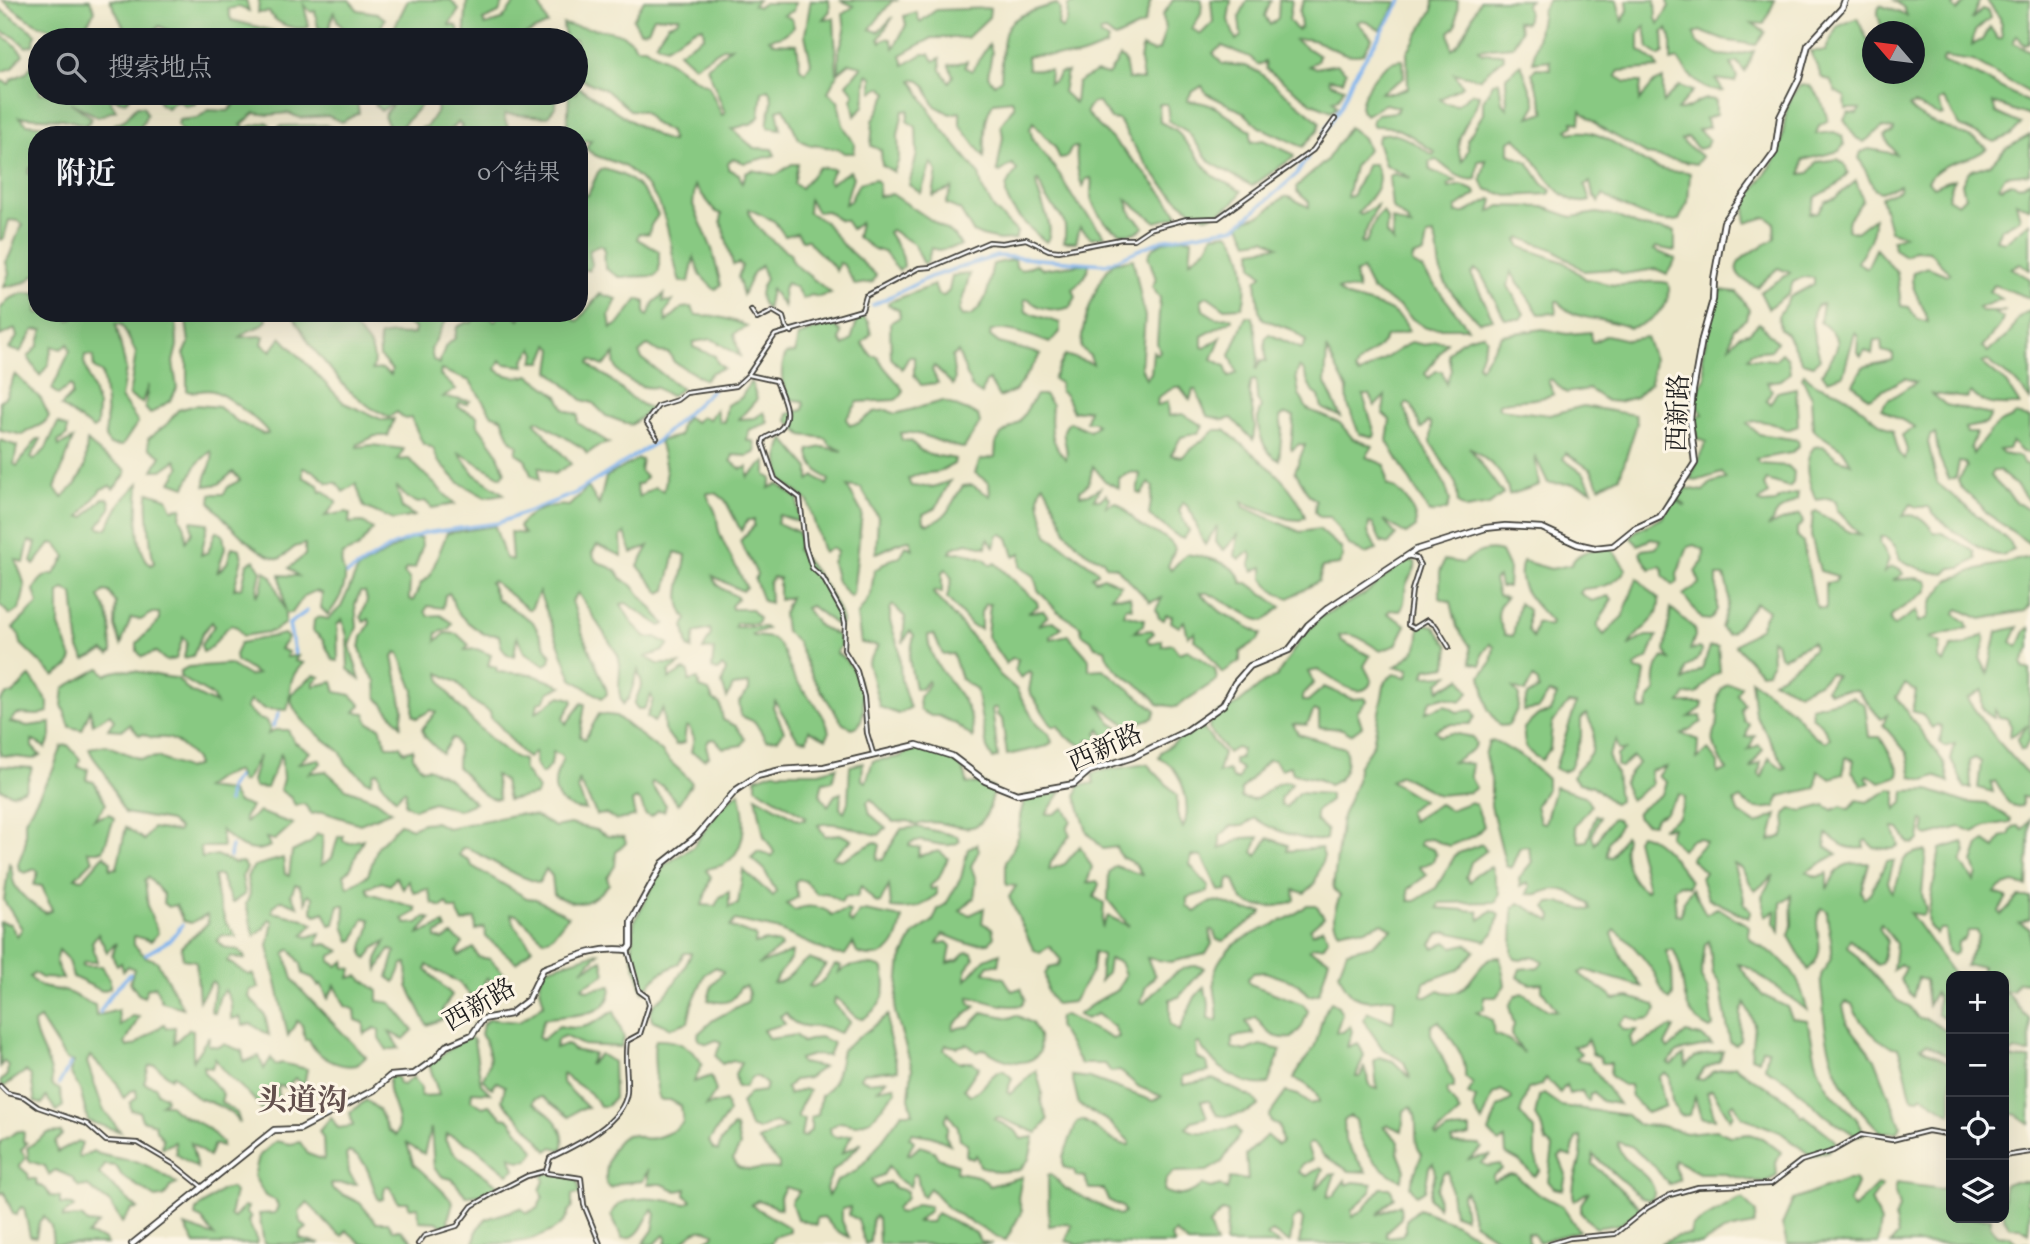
<!DOCTYPE html>
<html lang="zh">
<head>
<meta charset="utf-8">
<style>
	:root { --surface:#171b24; --page:#242831; --text:#f1f3f6; --muted:#9ea1a6; --line:#363941 }
	body { margin:0; font-family:Vollkorn,"Noto Serif SC",serif; background:var(--page); color:var(--text) }
	.controls { position:absolute; right:21px; bottom:21px; display:grid; overflow:hidden; border-radius:14px; box-shadow:0 7px 28px #0002 }
	.controls button { width:63px; height:63px; display:grid; place-items:center; padding:0; border:0; border-bottom:2px solid var(--line); background:var(--surface); color:var(--text); font:35px sans-serif }
	.compass { position:absolute; left:1862px; top:21px; width:63px; height:63px; border-radius:50%; background:var(--surface); box-shadow:0 7px 28px #0002; rotate:298deg }
	.list { margin:0; padding:0; list-style:none }
	h2 { display:flex; justify-content:space-between; align-items:center; height:91px; margin:0; padding:0 28px; font-size:30px }
	h2 small { font-size:23px; font-weight:400; color:var(--muted) }
	.icon { flex:none; width:38px; height:38px; fill:none; stroke:currentColor; stroke-width:2; stroke-linecap:round; stroke-linejoin:round }
	.map { position:relative; flex:none; width:2030px; height:1244px; overflow:hidden }
	.search { position:absolute; background:var(--surface); box-shadow:0 7px 28px #0002; left:28px; top:28px; width:560px; height:77px; display:flex; align-items:center; gap:18px; box-sizing:border-box; padding:0 24px; border-radius:38px; color:var(--muted); font-size:26px }
	.panel { position:absolute; background:var(--surface); box-shadow:0 7px 28px #0002; left:28px; top:126px; width:560px; height:196px; border-radius:28px }
	.map>svg:first-child { display:block }
</style>
</head>
<body>
<div class="map">
<svg width="2030" height="1244" viewBox="0 0 2030 1244">
	<rect width="100%" height="100%" fill="#fcf5e5"/>
	<filter id="ink" filterUnits="userSpaceOnUse"><feTurbulence type="fractalNoise" baseFrequency=".0143" numOctaves="2"/><feDisplacementMap in="SourceGraphic" scale="14" xChannelSelector="R" yChannelSelector="G"/><feConvolveMatrix kernelMatrix="1 2 1 2 8 2 1 2 1" color-interpolation-filters="sRGB"/></filter>
	<filter id="wash" filterUnits="userSpaceOnUse"><feTurbulence type="fractalNoise" baseFrequency=".00686" numOctaves="4" result="noise"/><feDisplacementMap in="SourceGraphic" scale="28" xChannelSelector="R" yChannelSelector="G"/><feGaussianBlur stdDeviation="1.57" result="paint"/><feColorMatrix in="noise" values="0 0 0 0 0 0 0 0 0 0 0 0 0 0 0 0 0 1.4 0 .05"/><feComposite in="paint" operator="in"/></filter>
	<g filter="url(#wash)">
		<rect width="100%" height="100%" fill="#efe8cc"/>
		<g fill="#88c982" stroke="#52724f" stroke-width="2">
			<path d="M2,0h88l5,11 -8,12c-39,16 -55,-1 -85,-23z"/>
			<path d="M110,0h136l3,11 -10,-4 -11,2 3,11 42,11 6,6 -9,3h-80l-31,-14 -13,14h-16z"/>
			<path d="M259,0h90l9,10 19,3 8,6 -10,19c-20,1 -36,-5 -41,-27l-5,19 -11,-2 -3,-17 -4,1 -7,-7 5,22c-13,5 -33,-3 -40,-15l-11,1z"/>
			<path d="M408,0h43l8,10 -10,15 8,1 2,5 -4,9h-67z"/>
			<path d="M467,0h37l-5,13 -16,7 2,5 17,-5 15,-20h20l11,24 -24,11 -2,5h-58z"/>
			<path d="M644,0h114l-5,5 5,2 6,-4h31l-2,8 -9,4 8,4 2,8 -12,9 -13,3 5,4 23,1 3,24 5,4 6,-9 -6,-28 5,-31 1,-4h18l1,11 -7,8 11,-1 3,57 -9,17 10,9 5,24 12,20 -1,8h-10l-5,-4c-10,0 -18,-5 -28,-3l-12,-7 -15,-31 -7,2 4,19 -13,-2c-3,-13 10,-24 0,-38l-6,3 -3,25 -6,6 -21,6 22,19 18,1 3,6 -30,8 -12,-4 -5,4v6l11,5 3,9 4,-10 6,-3 24,5 16,-11h6l-4,20 7,4 18,-21 15,2 -6,11 2,3 20,-12 3,6 -8,27 5,-3 9,-18 16,-4 4,4 -1,13 14,-2 63,42 6,10 -22,4 -8,-2 -3,13 -4,3 -10,-20 -23,-14 -3,2c7,14 15,16 16,34l-5,5 -15,-19 -10,-3 -17,-12 3,-14 -9,6 -6,-9h-5l-14,-9 -9,1 -8,-13 -1,13 17,10 17,22 34,31 -3,7 -18,3 -12,-21 -4,-1 -3,8c-7,-13 -20,-18 -28,-31h-6l-5,-7 -12,3 -11,-15 -25,-12c-1,15 29,37 41,44l3,10 38,30 -12,4 -8,-2 -8,4 -7,-11 -9,-5 -4,6 1,18 -13,-18 -4,21c-10,-10 -8,-20 -1,-31l-5,-13 -8,7 -10,22 -5,-18 4,-11 -3,-3 -6,2 -12,-44 1,-7 -6,-2 -21,-26 -2,19 19,44 9,36 -6,5 -15,-15 -6,-18 -5,25h-9c-16,-48 -5,-77 -52,-113 -13,-10 -33,-9 -42,-21l5,-8 -12,2v-7h-11l-1,-4 2,-38h7v-7c16,8 85,58 96,55l-2,-9 -15,-8 -12,-13 -13,-1 -24,-20 -30,-13v-37h-11l-2,-16c22,6 63,2 73,23h9c8,7 15,8 24,14 14,9 23,19 39,24l14,30 3,-2 -18,-46 24,-20 -8,1 -29,18 -15,-14 25,-16 -1,-9 -8,2 -29,18 -11,-4 13,-19 9,-3 2,-4h-25l-6,13 -8,1 -7,-12z"/>
			<path d="M840,0h59l-7,1 -22,28 8,3 15,-15 -14,22 2,3 6,-4 4,1 3,9 12,-23 -2,-9 12,-4 4,10 16,-12 54,-2 -1,9 -22,21h-35l-31,17 3,10 19,-11h7l4,7 6,-3 1,12 8,12 4,-6 -4,-11 18,-4 -2,6 7,4 17,-27 3,8 -4,24 6,8 7,-5c4,-55 -4,-59 55,-75l4,5 -2,16 4,4 5,-8 1,-16 15,-5h68l-7,24 -29,14 -9,-7 -6,1v4l8,4 -2,6c-10,3 -23,11 -33,11 -12,-1 -35,-4 -46,0l1,12 22,1 -1,13 6,-2 5,-8 7,-1 -4,20 12,11 2,-20 19,-11 12,3 12,-18 5,4 3,18 15,1 -3,-19 2,-14 11,5 6,-2 6,-19 -2,-16 10,-15h29l-1,14 -9,15 9,5 12,-12 -2,-22h20l-3,20 8,20 5,-4 -2,-18 8,-18h24l-6,16 5,9 8,-7 1,-18h13l-3,20 8,10 4,-3 -2,-16 5,-11 93,2 -16,28 -18,-10 -6,2 15,16 -9,16c-25,7 -43,-21 -68,-14l24,16 -2,5 -8,5 6,2 22,-4 9,8 -3,9 -14,-2 1,4 14,5 -6,11 -5,1 4,6 -5,5 -20,-8 -46,-34 -1,-7 -7,3 -8,-8 -28,-11 -9,7 9,11 24,2 14,7 60,49 -2,8 -15,17 -44,-20 -16,-15 -36,-18 -5,-8 -11,7 -4,8c33,1 38,16 64,30v11l12,-2 30,14 1,3 -42,29 -42,-24 -22,-30 -19,-11 -2,-17h-8l1,18 16,8 37,46 28,15c-4,13 -21,22 -35,26 -36,-13 -69,-63 -87,-97l-8,-1 -13,-17 -6,1 -6,8 1,3c32,33 67,64 92,102l-23,6 -30,-23 6,16 12,12c-20,18 -45,-5 -52,-26 -3,-8 1,-15 -1,-23l-5,1 -3,8c-6,-12 -7,-27 -6,-40l-6,1 -5,10 -6,1 -5,-12 -22,-25 -3,7 3,11 27,35 13,23 32,38 -14,2 -11,-11 -4,15h-12c5,-27 -6,-26 -19,-45 -3,-5 -4,-11 -6,-16l-3,1c1,17 22,46 10,60 -11,-9 -42,-34 -40,-52 0,-8 7,-14 11,-20l-5,-6 -12,8 -3,-1 6,-34 -2,-12 13,-19 -2,-6 -18,2c-12,16 -8,37 -10,55l-24,-32v-13l-10,2 -16,-9 -9,-20 -7,-6 -6,1 25,42 42,52 3,14 12,21 23,23 -2,7 -16,1 -17,-4 -9,-4 -13,-22 -14,-6 6,-16 -19,8 4,-25 -6,-8 -10,30 -12,-8 8,-31 -1,-27 -9,-6 2,-11 -6,1 -5,24 1,24 -5,13 -12,-7 -1,-15 -10,-4 2,-25 15,-28 -6,-6 -10,5v-15l-5,-3 -3,32 -9,10 -3,-16 2,-7 -7,-9 15,-18 -12,-3 -11,9v-21l6,-20 -2,-17 11,-8z"/>
			<path d="M1433,0l25,1 -2,25 -7,6 3,17c13,-8 21,-36 28,-49h50l-5,4 3,8 -2,11 -9,-2 4,9 -8,16 -35,3 4,4 21,1 1,4 -25,21 -25,-6 9,13 -23,13 5,4 12,2 15,-12 7,2c-3,24 -30,38 -17,67l6,-12 -1,-10 16,-26v-13l10,-18 6,-2 3,21 5,6 -1,-31 15,-13 15,41 -7,12 16,-5 -13,-39 4,-5 15,1 -1,-9 -17,2 9,-51 6,-11h69l5,22 6,-12 -1,-10h28l1,19 3,5 10,-18 -1,-6h107l-11,24 -12,-1 13,9 -9,13 -33,-5 -23,-9 -6,3 3,9 22,12 13,1 22,-5 -9,21 -8,-10 -6,2 6,13 -2,5 -19,-3 7,12c-21,2 -36,-17 -45,-32l-7,2v-23l-4,-9 -4,3 1,20 -4,4 -12,-8 -3,-22 -6,8v16l17,13 2,5 -39,3 -3,5 10,6h15l-2,19 15,-18 9,-4v24l16,-17 14,5 -16,19c15,2 23,-17 39,-9v14l-11,4 4,8 -11,3 11,9 -3,8 -8,2 -10,-12 -7,3 21,17 -6,7 -48,-9 -48,-28 -19,-16 -1,12 -7,-1 1,4 -7,4 3,3c37,-9 63,32 99,38 8,2 12,-2 21,2l-2,29 -9,18c-22,7 -58,-14 -76,-25l-4,7 -6,-7 -3,-13 -5,3 5,16c-33,10 -54,-48 -75,-63l-6,3v13l19,8 14,21 9,8 -2,3 -41,2 -23,-7 -4,-10 5,-19 -8,1 -2,18c-14,3 -29,-10 -39,-19l-8,2 1,8 26,11 -8,4 1,3 12,-3 14,6 1,3 -20,14v5h9l26,-14 2,1 -3,12 10,-6 43,1 29,10 25,-4 22,4 22,10 34,4v20l-19,-4 -2,3 22,9 -9,15 -11,-5 -33,5 -10,-5 -29,2 -29,-21 -34,-12 -4,3 4,6 43,15 22,17c11,1 22,7 32,6 18,0 32,-6 50,-2 6,22 -18,42 -39,45 -22,-12 -58,-5 -70,-27h-3v12l-17,1 -28,-42 -3,14 16,28 -4,5h-15l-25,-47 -5,-2 -4,4 22,45 -14,3c-15,-15 -35,-33 -39,-54 -3,-12 0,-22 -7,-33l-6,1 -3,17 -11,4 -1,6 10,6 46,59h-42l-15,-10 -11,-11 -28,-17 -10,-20 -7,4 3,16 -20,-1c8,17 58,8 71,42l-23,6c-7,16 -25,17 -31,34l4,4 52,-33 14,3 10,-4 12,1 -22,32 4,4 7,-7h6l4,13 5,-14 -3,-16c8,-12 21,-18 35,-20l4,4 -9,26 2,4 22,-33 41,-6 24,5 24,-2v9l3,1 13,-7 21,5 18,-3 8,22 -3,23 -15,15 -18,5 -11,-1 -18,-12 -23,4 -15,-14 -3,2 6,13c-18,9 -47,3 -56,11l2,4 50,6 33,-9 52,9 2,8 -17,53 -20,11 -9,-17 -25,-17 -3,6 21,15 8,16 -19,-6 -25,-1 -13,-27 4,29 -30,10c-2,-22 -23,-36 -40,-48l34,47 -14,11 -23,4 -8,-6 -2,-19 -25,-41v-19l-3,-2 -7,7 -9,-23 -5,-3 -3,4c4,8 5,17 10,26 14,20 30,43 36,68l-3,9 -18,3 -42,-72 3,-21 -7,-6 2,-18 -10,10 -6,-11h-6l12,39 -1,3 -15,-3 -11,-29 -1,-16 -20,-39 -2,33 16,34 -19,-9 -3,-12 -7,-5 -9,-21 -4,-2 -3,8 3,18 8,15 33,14 13,16 20,7 -7,11 19,8 2,20c15,3 30,27 29,42l-10,7 -22,-14 12,15 -7,9 -8,-2 -8,-18 -4,-1 -1,9 9,18 -12,4 -15,-8 -20,-29h-10l-5,-5 1,-12 -7,-5 -14,-24 10,-26 -6,-1 -7,6 -1,-3 3,-31 -9,-2 -5,3 2,12 -3,31c-16,-7 -26,-37 -18,-53l-4,-8 -1,-19 -5,1 -2,9 6,36 -2,14 -21,-22 -8,2 -17,-4 -11,-26h-3l-3,10 -10,-13h-5l-17,10 -1,9 11,-5 1,15 14,-2 20,12 -5,7 -17,4 -10,18 11,2 33,-27h10c25,23 70,51 80,87l-5,3 -12,-1 -46,-17 2,5 56,25 19,-3 22,19 2,9 -4,8 -17,2 -3,14 -30,17 -13,-5 -13,-14v-12l-10,4 -3,-6 2,-9 -2,-5 -10,8 -5,-3 3,-21 -14,15 -8,-8 1,-16 -12,19c-11,-16 -7,-30 -22,-43l-4,9 10,20 -5,7h-4l-31,-23 4,-28 -4,-4 -8,11 -4,-1 3,-19 -8,-2 -13,6v10l-14,-7 -12,-15 -4,17 -9,8v4l9,-1 11,-6 -6,11 6,1 6,-6 4,4 -4,8 9,-4c10,5 16,16 25,23 12,9 28,9 35,24l-7,17 3,4 15,-16c20,3 51,8 56,29h6l33,24 -17,14 -8,-2 -48,-26h-8l21,19 40,22 -3,6 -18,12v9l-18,12 -20,-28 -8,-5 1,-8 -7,4 -4,-15 -5,6 -8,-5 1,-6 -6,-1 -2,5 -5,-2 -3,-9 6,-11 -12,4 -34,-35 -9,-1 -5,-7c-16,-3 -26,-16 -36,-27 -1,-5 -21,-47 -23,-48 -10,15 3,37 4,51l50,35 1,3 -6,3 3,4 9,-3 17,8 -10,11 19,1 2,11 -6,-1 -3,7 21,5 -1,6 -9,7 18,-2 2,3 -7,6 3,5 12,-4v6l10,-2 7,9 9,-3 27,19 2,11 -41,27 -18,-3c-12,-21 -50,-29 -53,-55l-10,-2 -4,-7 -9,-6 -1,-7 -24,-16 -19,-21 -4,-14 -14,-9 1,-14 -7,3 -6,-18 -6,-4 -4,1 -4,12 -6,-9 -2,9 -19,-4 -15,5 -2,5 13,-1 22,7 6,6 4,-2 42,39 1,4 -10,6 15,-1 5,5 -10,9 15,-4 9,6 -12,9v3l18,-4 21,24v11l14,-1 53,41 -3,8 -25,8 -29,-21 13,19 8,4 -2,5 -14,4 -4,-8 -3,5 6,7 -15,-2 -5,7 -18,-10 -7,-10h-6l-23,-35 3,-18 -3,-2 -8,7 -6,-7 3,-12 -6,-1 -6,6 -19,-28 3,-32h-5l-4,8v17l-9,-3 -25,-28 5,-19 -6,-10 -4,4v20l-8,-2 -1,2 39,44 28,38 16,14 21,36 12,9 3,8 -4,4 -41,9 -5,-36 -5,-4v-7h-5l6,49 -5,2 -6,-11 -11,-59 -15,-10 -8,-25 -10,1 -9,-21 -6,1c0,40 47,55 45,103l-17,-14 -17,-8h-8l-11,-6 -1,-13 10,-13 -1,-3 -7,8 -6,-1 -6,-29 5,-24 -4,-4 -7,12 2,-26 -12,-12 -3,4v12l9,28 2,31 9,28 -12,6 -18,-7 -12,-44 10,-17 -17,-3 -4,-27 14,-22 3,-23 15,-11 11,-3 6,-11 7,3 -3,-9c-12,0 -22,10 -34,13l2,-36 -17,-29 -14,-2 15,27 -9,81 -3,3 -13,-15 -5,-20 5,-10 -5,-4 -9,4 -15,-51 -26,-20c-4,-13 -5,-30 2,-42l25,29v12l6,-4 12,9 2,-5c-10,-7 -21,-17 -20,-30l13,-3 21,4 -13,-6 -5,-7 -23,-3 -15,-15 1,-6 15,-4 1,-5 -1,-4 -16,-2c-5,-17 -8,-28 -1,-45l9,-1 3,-17 34,-13 9,9 -1,8 4,6 7,-6 7,-22 4,-2 6,6 3,12 -9,9 10,13h5c7,14 17,20 26,34l-1,5 -7,5 -37,2 -12,17 4,6 9,-2 15,-11 13,-2 8,4 48,-13 35,14 2,8 -16,25c-21,-2 -45,-19 -64,-15l2,7 9,1c17,20 24,12 44,18l-1,5 -15,8 -20,2 -11,5 3,7 22,1 17,-6 -14,27 -13,6 1,8 4,2c23,-6 22,-22 35,-38l9,-1 18,11 -1,-13 -14,-10 5,-13 15,-3 1,-14 5,-8 18,-13 17,-27h8l8,10c-2,20 -2,39 14,54 4,-14 -10,-26 4,-37l20,9 7,-6 -3,-3h-8l3,-13 -16,3 -7,-16 -6,-5v-8l-7,-4 12,-24 28,9 -3,-8 -9,-8c0,-24 16,-68 32,-85l20,-4 12,58 -4,50 5,12 5,-6 2,-22 3,3 4,-2 -3,-9 3,-45 -8,-11 4,-8 -8,-23c6,-15 29,-20 44,-17l-2,22 17,-14 6,-12 15,-2c16,9 22,58 14,74l-18,1 -17,-12 -6,3 2,11 13,8 15,-1 1,3 -30,16v11l3,1 16,-11 -9,22 13,7 4,11 8,-4 -7,-18 16,-39h6l2,5 4,37 -2,12 5,-10 5,1 -1,-22 4,-5 33,15 4,-8 -14,-11 -29,-11 -4,-9 -3,-29 6,-6 -9,-9 -1,-16 26,-4 -13,-7 -17,3 -8,-17c8,-9 16,-6 25,-13 26,-20 15,-19 44,-5v-5l-12,-10 -1,-5 30,-26 23,-34 14,11 5,11 -14,18 -7,30 5,-1 16,-32h6c14,21 -5,34 -16,49l3,2 16,-10 -16,38 5,-1 10,-24 7,-7 4,8 -1,15 7,8 -1,-23 19,8 -4,-7 -15,-12 -3,-32 5,-2 17,4 -26,-13 -8,-24 3,-6c18,-6 38,11 53,20l2,-3c-25,-15 -31,-27 -62,-26l-1,-6 5,-6 19,-2 3,-5 -14,-3 -19,11 -5,-4c-1,-19 21,-52 42,-51l1,18 -24,15h13l15,-5 -1,-36 26,-42z"/>
			<path d="M1894,0h64l-5,6 4,5 10,-11h13l-9,20 11,-11 6,2 2,7 -15,13 -3,14 10,-5 8,-13 8,12 4,-1 -2,-20 -14,-18h44l-1,43 -5,2 -7,-10 -4,8 17,8v42l-57,-32 -28,-4 -3,5 35,13 53,28v13l-37,-13 3,10 25,11 -10,11 -17,7 -34,-16 -17,-28 -5,3 5,14 -3,1 -26,-12 -5,2c10,18 60,25 78,42 -16,16 -44,9 -59,33l5,6 21,-8 -6,19 10,6 7,-7 -3,-14 7,-12 22,-7 14,-15 25,-14v38l-25,3 -6,10 2,2 10,-5 9,3 10,-5v28l-14,-7 4,17 -19,10 -5,11 9,2 25,-20v47l-10,-5 -9,4 19,11v19l-36,-13 -5,6 13,8 -24,9 4,3h24l-12,2 9,5 -3,8 -18,21 6,5c6,-8 12,-9 18,-15 10,-9 6,-20 24,-26v89l-12,-16 -30,-23 -6,2 24,20 14,22c-20,0 -35,3 -49,-13l-4,6 -35,-4 14,11 45,10 -5,9 -21,4 2,5h9l-5,14 2,7c8,-10 16,-24 27,-31 7,-4 10,-2 15,-8l15,3v35l-8,-1 -10,-10 -4,7 -9,1 4,4 17,3 3,6 6,2 1,38 -13,-17 -18,-15h-6l-3,5 26,26 14,9v33l-45,-32c-5,-14 -24,-17 -27,-32l9,-13 -2,-4 -6,-1 -3,15 -7,3 -10,-23 -4,-24 -5,3 -2,6 9,41 73,59 4,8c-5,2 -10,6 -16,5 -17,-3 -61,-34 -69,-48h-13l-5,-3 -8,12c16,-3 22,4 31,16l8,1 32,18 2,8 -15,9h-10l-6,6 -20,-3 -25,-11 -5,-14 -10,-9h-4l-1,6 9,16 -5,13 7,-5 9,2 3,5 -10,6 23,-2 11,3 2,4 -2,6 -35,24 -2,6 4,5 23,-16 1,12 10,-4 5,-18 16,-20 29,-11 52,-12v49l-5,5 -44,8 -22,-10 -4,5 11,8 2,6 -38,10 11,5 -3,15 6,5 8,-17 13,-1 19,-11 1,8 -5,16 8,16 9,-42 21,-5 -7,15 7,5 7,-16 5,-4v21l-8,15 1,5 7,2v69l-6,11h-3l-4,-10 11,-15 -18,12 1,-11 -4,-8 -8,-1 -4,-7 -1,8c-17,-9 -11,-15 -12,-28l-15,9 30,41 33,37v21l-8,-1v9l-8,1 -7,-6 -12,-20 -4,2 2,9 -15,-4 3,-26 -6,-4 -5,3 1,27h-6l-14,-29 4,-15 -11,3 -4,-4 2,-16 -6,-2 -4,3 -10,-14 -10,-3 4,-20 -11,-7 -9,13 49,67 4,18 -14,-6 -10,4 -13,-3 -5,-24 -24,-28 4,-10 -6,4 -24,-29 -28,2 -3,-3 10,-14 -6,-2 -11,10 -20,9 -26,-11 27,-19 14,-14 -2,-6 -30,16 -3,-2 -3,-14 -5,-3 1,25 -5,8 -6,1 -26,-28 25,-17 8,-18 -12,-7 -24,29 -5,2 -6,-6c7,-24 12,-26 3,-52h-7v34l-7,10 -8,-1 -19,-24 17,-12 -5,-12 8,-9 1,-12 -10,-5 -6,2 -11,27 1,8 -5,3 -10,-9v-7l-3,-3 -10,3 -10,-15 2,-4 14,-2 5,-7 -10,-2 -13,6 -8,-8 7,-7 25,-12 11,-19 13,7 -10,-8 4,-11 23,4 8,-8 15,-4 -4,-6 -26,8 -6,-2 16,-37 -9,-3 -3,-21 9,-4 -9,-11 2,-10 10,-16 -4,-20 14,-62 4,-5 17,2 12,18 -3,9 -13,10 -3,17 10,-11 9,-2 10,-10 18,19 -6,8 -19,2 -4,6 27,2 7,-7 6,6 2,14 -9,7 -14,2 5,8 -6,10 4,4 7,-12 19,-4 2,38 -11,4c-10,-6 -32,-13 -40,-6l12,10 39,6 1,6 -8,7 -35,6 4,5 28,2 6,6 -1,11 -4,4 -22,-7 -3,5 4,9 -9,7 4,3 12,-1 5,-5 18,-5 -1,7 -19,12 -9,14 31,-12 3,9 -6,5v8l6,7 12,60 4,5 6,1 1,-3v-23l9,-1 2,-6 -17,-5 -9,-35 2,-23 3,-2 33,21 11,3 -23,-25 -1,-9 -8,-3 -11,2c-9,-15 -15,-38 -3,-53l9,-1 14,12 14,5 -8,-13 -30,-20 -2,-33 -9,-20 2,-3c10,12 21,13 34,18 21,10 34,30 55,39l6,23 6,5 2,-9 -5,-15 13,-8 -34,-18 7,-9 28,-18 -11,-4 -36,20 -16,-14 10,-17 30,-7v-6l-11,-3 -1,-11h-7l-2,14 -7,-4 -4,6 -4,-4 1,-16 -3,-4 -12,43 -16,5 -5,-7c17,-27 25,-32 -2,-51l3,-18 -5,1c-12,15 -2,36 2,54l-7,6 -11,-3 -15,-28 -7,-5 -2,-13 12,-19 24,-13v-6l-11,-1 -10,5 -4,11 -21,15 -8,-16 30,-19 -12,-5 -21,19c-52,-23 11,-40 18,-49l-1,-16 -8,-5 -20,6c-6,-28 21,-45 31,-67 11,-24 2,-51 24,-71l9,1 11,14 7,20 -9,6 -3,8 18,-2 8,4 2,9 -5,6 -36,9 -2,14 8,-1 8,-11 21,-3 7,6 3,8 -12,13 -20,11 -6,16 8,-1 8,-11 9,-3 21,-17 7,19 -14,19 -2,10 9,3 18,-14c1,18 -8,30 -17,44l10,6 9,-19 21,24 4,33 8,1 8,12 11,3c-3,-18 -20,-32 -15,-50l15,-5 19,8 3,-2 -21,-22 -15,-1 -9,6 -11,-7 -1,-9 11,-5 -14,-4 -9,-34 18,-7 1,-5 -19,7 -6,-2 -16,-32 2,-6 8,-3 27,5 -12,-18 9,-4 1,-3 -12,-1 -18,14 -8,-4 -12,-19 4,-6 9,1 3,-5h-14l-1,-12 -10,-6 -5,-11 -8,-2 -12,-27h15l12,-24 20,-9 15,31v25h42v-42l-30,-1c-4,-7 -9,-20 -4,-26l27,11 -3,-8z"/>
			<path d="M0,9l36,25 -3,11 -7,2 -11,-10 -15,-6z"/>
			<path d="M0,35l12,7 11,12 -10,14 -13,4z"/>
			<path d="M40,54v39h95l-10,9 -17,-5 8,13 -18,7 -28,-15 22,16 -5,7 -24,-6 -44,-2 8,7 33,3 19,8h-42v33h-7l-2,5 9,4v96l-11,9 -22,5 5,-14 -3,-11c8,-12 8,-25 17,-37l-4,-4 -10,-1 -5,18 -4,2v-160l9,4 3,-5 14,-6z"/>
			<path d="M155,93h207l-5,8 2,12 -17,9 -14,-6 -27,2 -14,-5 -18,2 -14,-2 -14,12 4,3 22,-6 8,8 5,-4 45,-1 16,6 -4,4h-153l-6,-10 1,-5 19,-2 10,-8 20,1 7,-7 -36,-8 -4,8 -9,2 -9,-6 -10,8 -7,-4z"/>
			<path d="M377,93h100l-4,4 5,3c17,-2 32,-7 49,-7l3,6 4,-6h24l-3,14 -8,10 -42,-3 -1,3 5,13c11,-3 23,-3 35,-4l10,6 -1,3h-97l6,-9 -4,-4 -13,13h-40l22,-9 11,-17 -3,-7h-11l-23,25 -11,2 -6,-13 10,-14 -13,9 -6,-6z"/>
			<path d="M137,106h6l4,8 -10,21h-36l2,-5 21,-10z"/>
			<path d="M579,162l4,7v27l5,-1 10,-23 5,-3c28,5 42,21 55,46l-7,10 -2,9 -10,-1 -2,6 22,12v20l-4,5 -36,1 -14,-9 -1,-21 -6,-2 -9,6 3,13 -3,6h-10z"/>
			<path d="M1015,259l1,8 5,3 15,-6 7,5 46,-6c0,13 -9,18 -16,26l3,8 -6,10c-12,5 -33,3 -41,-8l-5,1 2,12 34,11v9l-10,11c-18,-6 -42,-17 -59,-12l-1,5 9,7 42,11 -26,37 -16,6 -10,-17 -4,3 -3,11 -10,-6 -14,-36 -6,5 3,23 -2,5 -19,-19 -2,4 6,13 -17,2 -7,-10v-18h-5l-7,12 -11,-11 -1,-35 10,-6 -1,-7 -11,-5 1,-3 45,-17 4,10 6,1 5,-5 3,-15 18,-2 -11,37 3,5 10,-1c20,-18 15,-30 21,-51z"/>
			<path d="M23,293l14,1v19h16l17,7 3,-1 -4,-6h107l1,33 -4,16 4,26 -6,12 -21,14 -5,-6 3,-23 -6,18 -13,-7 7,-43 -14,-28 -6,-1 10,45 -5,29 17,24 -16,24 -12,-1 -5,-7c3,-27 1,-39 -3,-65l-8,-5 -1,-12 -8,-1 -1,7 14,44 -1,20 -4,3 -32,-23 11,-11v-8l-2,-2 -12,10 -6,-6 18,-38 -2,-7 -7,5 -9,-3 -4,19 -8,11 -12,-19 10,-11 5,-16h-9l-14,22 -11,-3 8,-12 -2,-8 -15,7v-27l9,-10z"/>
			<path d="M600,294l17,5 -8,16 2,13 8,-4 19,-25 7,3v12l3,2 6,-14 10,-8 -1,8 10,-1 -8,12 1,9 16,-14 9,-1 5,8c18,0 35,4 51,11l-13,8 6,22 -28,-17 -19,3v5l22,9 2,6 7,6 -12,4 -7,8 -31,-18 -5,-9 -10,-1 -11,-7 -9,8 3,6 40,30 -12,7 -15,-9c-12,3 -36,-9 -40,-22 -2,-3 0,-7 0,-11l-12,12 -12,-6 -2,3c6,10 15,10 22,17 13,12 23,22 40,29l-20,16 -25,-9 -13,-13 -11,-3 -32,-29 3,-22 -4,-4 -7,17h-9l3,-8 -3,-6 -9,12 1,6 -20,-2 -5,-4 -4,9c6,7 24,10 33,6l29,21 6,13 14,6v8l31,20 -11,3 -11,8 -3,-5 -47,-29 -2,3 36,41 -17,10 -15,-7v13l-8,-5 -6,-16 -9,-6 2,-8 -7,-4 -9,-23 -10,-3 -22,-34 -29,-11 -1,5 16,14 -13,8 27,4 -3,3 -8,-1 -1,4 19,9 1,9 18,25 9,22 -4,5 -43,-25 16,22 30,20 -19,3 -27,-15 -20,-21 -5,-13 -10,-4 -12,-26 -6,1 -8,-7 -8,5 -18,-9 -24,-19 -36,-43 -20,-33h56l-1,8c13,12 34,27 26,49l10,-1 9,6 1,-5 -12,-13 -1,-20c13,-6 22,0 35,-3l1,-6 -25,-13 -6,12 -11,1 -8,-5 -5,-10h90l-19,36 2,11 6,4 6,-17 10,-9 2,-11 10,-5 4,1 7,-8 9,-2 7,8 3,-2v-6h16l6,6 3,-6h49l3,7 4,1z"/>
			<path d="M185,313h79l3,7c-6,10 -20,8 -27,17l24,-1 -2,8 9,7 10,-14 63,66 39,17 11,-1 -6,17h-13l-17,8 -1,3 15,-2 32,4 -7,11 12,-1 46,45 -23,4 -7,-7 -7,2 -11,-5 -11,-12 6,22 13,8 -22,4 -29,-13 -8,-23 -13,8 -6,-9h-9l-15,-12 -10,-3v9l15,8 2,7 4,-1 13,11 -12,14 22,-4 3,2 -1,9 13,-1 11,7 -15,19 -15,6c-4,10 1,14 2,23 1,13 -10,29 -17,38l-7,-7 1,-15 -7,-2 -11,5 -12,17h-7v10l-11,8 -31,5 -6,-9 -6,-2c-12,8 -15,22 -28,27l-2,-7 13,-19 -2,-4 -9,10 -10,24 -9,2 3,-16 -4,-5 -7,22 -10,2 -10,-9 -14,5 -5,-6v-8l22,-22v-8h-7l-11,7 -10,-2 -10,27 -6,-19 1,-23 -7,-11 -5,-1 -5,6c14,22 11,30 13,55l-3,3 -5,-4 -19,9 -6,-11 -6,-55 -9,-5 -5,4v33l13,32 -3,8 -15,10 -33,-32 -2,-9 -6,-7 25,-24 -4,-14c4,-9 10,-16 20,-16l12,-17 -10,-13 -5,-1 -17,22 -3,-3 5,-19 -7,-2 -5,22 -9,-4c10,26 13,23 4,51l-9,5 -10,-10v-165l17,6 -3,18 3,2 20,-27h4l-10,18 3,3 11,-10 13,-27 9,5v7l-9,7 1,4 14,-7 -18,49 7,10 14,-14 9,-17 2,-26 14,13 24,15 1,5 -13,15 -3,-3 -9,3 -21,28h5l18,-19 6,1 2,9 -13,18 3,3 6,-1 14,-26 18,-19c-1,23 -6,66 12,82l3,-2c-3,-11 -9,-64 -5,-71l18,6 5,11 10,-1 -2,9 5,10 1,14 6,-9 -1,-11 17,2 -7,32 7,-3 8,-21 7,4 2,13 -8,25 10,-10 5,-16 8,2 2,9 -8,31 8,-2 5,-23 7,-4 7,11 -5,25 5,-6 4,-19 7,6 13,34 -5,-36 18,1 -9,-8 16,-13v-11l-10,3 -15,12c-22,-2 -56,-39 -70,-57l1,-8h13l4,-7 12,-7 -7,-8 -14,12 -14,2c-2,-12 11,-22 6,-35l-14,13 -12,23 -14,-5 9,-15 -4,-7 -14,10h-9l8,-14 -12,-8 -1,-9 19,-15 11,-14 18,-5 23,2 19,15 25,12h5c-2,-9 -45,-41 -55,-43 -10,-3 -16,3 -26,0v-29l-3,-8 5,-11z"/>
			<path d="M15,374l26,25 8,17c-5,12 -18,10 -26,19l-23,-5v-29l6,-5z"/>
			<path d="M751,381l6,18 -18,20 16,-1 9,-6 4,11 -19,7 -2,11h7l2,11 -8,4 -15,-1 -2,6 10,8 7,-2v10l18,-16v14l6,4 -3,9 9,-4 20,15 1,23 -20,-7 -2,8 21,9 2,9 -3,9c14,15 42,51 45,72l-3,5 -28,-21 -5,2 13,18 18,9 4,10 -5,8c21,9 36,54 22,73l-6,2 -9,-4 -30,-46 -16,-36 -12,-11 -2,-17 7,-17 -11,3v-22l-6,-1 -4,6 1,20 -7,-2 -8,-21 2,-6 -17,-33 14,-15v-6h-6l-7,11 -16,-31 -9,-7h-9c1,8 7,13 9,21 2,5 1,11 3,17 6,19 19,37 27,56l-4,4 -29,-15c4,14 15,14 25,22l-7,8 1,3h18l9,9 -2,6 -21,-1 -1,4h29l3,2 -15,5 1,2c6,1 16,0 21,4 11,8 14,26 20,37 11,19 32,34 35,56l-3,6 -17,-9 -2,10 -9,-1 -23,-38 -2,6 11,24 -6,8 -12,1 -11,-18 -14,-6 -2,-14 10,-12v-6l-16,2 -6,12 -5,-14 4,-14 -4,-4 -4,5 -6,-2 2,-20 -11,1 8,-16 -1,-5 -15,4 -3,16 -4,-2 -4,-20 3,-8c-16,-20 -3,-41 -1,-64l-11,-3 -9,38 -6,3 -22,-27 11,-20 -17,7 -7,-20 -4,3 1,20 -25,-11 -5,8 4,8 20,9 6,9 10,6 33,39 -4,2 -35,-23 -5,1 11,19 15,15 9,-1 13,7 -6,7 -17,6 12,7h22l-11,8v7l15,-9 5,2v9l9,-2 2,9 9,3 4,9 7,4 3,16 13,6 9,13 -3,6 -19,3 -8,-9 -6,1 -3,6 3,10 -5,3 -13,-7 3,-14 -5,-11h-3l-2,16 -8,2 -12,-16 -1,-21 -9,14 -7,-5 6,-17 -2,-5 -7,14h-6l-4,-5 8,-20 -4,-14 -9,28 -6,6c-9,-17 1,-32 -5,-49l-40,-62 -6,8 10,32 24,55 1,6 -5,4 -30,-19 -33,-87 -8,17h-3l-35,-28 -3,1 7,17 36,23 18,34 -1,6 -5,3 -21,-13 -7,-15 -3,19c-11,0 -14,-12 -15,-21l-15,-1c-8,-5 -23,-16 -28,-24 -4,-5 -2,-11 -7,-17l-4,2 -2,13 -15,-2 -3,5 3,5 12,-1 12,8 -3,6 -12,4 -1,8 10,-8 11,1 12,11 -4,5 12,-1 14,6 -3,10 8,2 1,5 34,2 31,12 -13,6 -5,9 -6,2 -2,9 25,-16 11,3 1,3 -10,16 3,6 16,-21 3,1 -5,32 5,3 14,-25 17,2 46,36c7,11 20,18 30,31l-14,21 -15,-18 -11,-4 -1,3 15,20 -2,6 -6,-1 -7,7 -6,-3 -4,-12 -5,-3 -4,3 3,15 -19,3 -10,-6 -9,1 -18,-34 -1,8 8,21c-33,-2 -38,-24 -23,-50l-2,-5 -8,-3 -2,12 -8,10 -3,-1 -5,-10v-11l-7,6c-11,-7 -22,-29 -37,-40l-1,-6 -18,-11 -14,-18 -19,-10c0,19 68,87 84,87l1,10 14,19 -2,6 -28,5 -4,-19 -9,-6 4,24c-19,1 -29,-22 -42,-32l1,-20 -3,-8 -3,-1 -10,16 -17,-17 -3,-8 14,-17 -5,-2 -14,8 -4,-4 1,-23 -15,-38 -3,-1 -3,5 10,52 -2,17 -24,-29 -1,-16 -10,-14 -6,-19 2,-11 8,-14 -1,-4 -5,3 -3,-5 6,-17 -2,-8h-5l-5,12 2,23 -7,19 10,34 -12,-11 -1,-33 -5,-17 -5,6 1,36 -5,-1 -11,-21 -9,-8 1,-11 5,-3 9,2 13,-12 17,-38 54,-31h9l1,9 -7,21 -9,1 -2,4 6,7 -1,19 4,2 8,-18 9,-7 17,-43 48,-7 10,32 7,2 -2,-28 14,2 -5,-7c8,-16 33,-23 50,-21l19,-19 11,18 7,-28 32,-18 4,1 -2,11 6,6 -5,7h-5l3,13 16,-10 8,4c7,-15 0,-37 -4,-50l20,-5 2,-12 6,-7 8,5 6,-5 8,2 7,-10 3,12 5,1 3,-17 14,-7z"/>
			<path d="M1611,548l15,21c-11,17 -24,18 -43,20l-3,4 12,8 16,-5 4,3 -14,25v4l6,7 19,-19 14,-38 22,21c2,23 -20,28 -30,46l17,-9h11l-9,22 -13,8 1,4 9,2 -5,32 1,6 7,-1 1,-11 7,-7c-3,-11 -1,-27 8,-34l6,3 -5,-9 6,-43 23,20 1,8 -5,14 9,-2 3,3 -5,9 -11,8 -2,13 18,-12 8,-22h8l2,25 -9,5 -14,17 -11,1 -6,8h23l-1,5 -13,9 12,-1 1,6 -20,12 16,6 -1,19 11,-9 10,13v10l9,-3c-7,-8 -14,-24 -14,-35 0,-6 5,-9 5,-15 0,-14 -4,-26 9,-36l14,2 -4,8 7,10 -3,6 3,11 5,3 -3,13 9,-1 -7,14 11,-5 4,4 -13,19 11,-6 -2,13 3,2 7,-19 14,11 3,-1 -31,-54 -4,-34 44,33 20,24 10,5 5,-4 -8,-13 -10,-8 -1,-10 42,-10 12,8 4,32h11l19,33 -1,6 -18,6 -12,-7 -2,3 4,5 -8,2 -10,-14 2,-11 -8,-3 -3,17 -12,4 -13,-7 -2,17 -36,8 -5,11c-16,3 -23,2 -35,-8l-6,2 4,11 18,12 21,-9 -7,26 13,-5 3,-9 -1,-13 6,-5 12,2 22,-6 8,5 8,-4 8,3 8,-9 10,2 24,-13 5,2v18l7,-6 1,-12 25,-1 34,12 23,2 25,15v3l-25,4 -12,6 -14,-5 -32,9 -4,-2 2,-12 -4,-2 -3,20 -5,4 -5,-1 -10,-14 -6,-1 6,17 -6,4 -19,-1 -8,-8 -3,2 1,6c-18,2 -23,-3 -37,-14l-2,12 12,8 -31,18 11,5 10,-4v16c13,-25 15,-26 42,-26l-8,29 3,6 6,-5 17,-32h7l-6,21 4,10c14,-20 1,-39 34,-41l-4,43 4,16 -3,5 -13,-2 45,63h-4l-1,45 -13,-7 1,-16 -3,-5 -7,12 -3,-25 -7,-2 -5,19 -13,-17 6,-12 -6,-4 -7,6 3,-26 -15,-20 -2,4 8,13 -5,22 -5,2 -27,-26 -3,7 51,55 11,5 9,12 9,1 24,15v24l-24,-14 -7,3 31,17v50l-30,-19 -3,4 -6,-1c-6,-17 -6,-33 -14,-50 -18,-2 -41,-27 -46,-44l-6,-2 -3,4 4,17 28,36 26,67 -4,6h-16c-41,-40 -55,-73 -58,-129 -1,-8 -3,-20 -2,-27 2,-8 11,-13 11,-24 0,-15 -5,-27 -5,-41l-5,-3c-15,20 11,39 -14,62l-19,-34 3,-11 -1,-30 -10,8 -1,29 -6,-9 1,-12 -10,5 -3,-20 12,-21 -19,16 -14,-23 -7,-4c1,14 10,21 10,39l7,8 -3,7 -40,-20 -7,-20 4,-6 -15,-14 16,-16 -7,-4 -9,2 -8,10 -13,-14 3,-9 -11,1 18,-11 6,-20 -5,-3 -15,19 -9,4 -3,7 -8,-1 -8,-6v-5l25,-18 4,-12 -8,-6 8,-9 -16,4 2,13 -22,16 -7,-17 15,-20 -5,-6 -12,10 -4,-1v-11l8,-5h-7l-2,-10 -8,16 8,17 3,28 -5,3 -21,-18 -14,-3 -7,-6 20,-26 2,-21 -8,-16 -5,5v18l-11,32 -8,3 -7,-4 21,-64 -8,-1 -16,21 -2,25 -8,11c-16,-7 -19,-15 -18,-32l14,-13 12,-3 7,-17 -8,-2 -11,16 -15,2 4,-15 12,-7 -1,-7 -5,-4 -8,14 -12,-4 6,8 -1,11 -9,18 -9,1 -12,-17 -7,-33 10,-13 3,-16 -4,-3 -8,11 -1,10 -10,-2 -1,-17 -13,-19 -6,-25 -11,-4v-26l4,-12 19,3c12,-10 23,-16 38,-11l8,17 -1,18h-8l-2,-10 -4,3 4,15 8,3 -7,8 -1,12 7,17 8,1 6,-33 9,7v20l5,8 3,-16 14,4 1,-4c-15,-18 -38,-35 -28,-61l28,8 20,-4c6,-15 25,-17 40,-17z"/>
			<path d="M1415,561c2,10 -5,13 -8,22 -4,10 0,20 -7,28l-10,-1 -3,3 19,12 -10,20 -15,6c-13,-7 -27,-21 -42,-15l3,5 28,15 -6,10 8,15c-10,23 -39,-2 -54,-11l-10,2 6,11 -12,13v5h6l16,-14 28,12 13,-1 2,3 -10,11 5,14 -11,8 -9,-5 -23,-2v-15l-5,-2 -7,15 -14,-1 5,10 47,14c4,15 1,31 -16,37 -8,-8 -25,-7 -36,-12l-3,-7 -9,3 -7,-9h-6l-27,30v8l12,2c15,-5 23,-23 39,-17l-12,16 1,6 5,2 13,-15 31,2v7l-14,10v10l11,10 -1,8c-15,6 -59,-11 -71,-21l-12,8h-12l-11,10v13l23,-11 16,-1 -6,15 4,4 11,-18 20,7 -1,6 34,-3 3,8 -10,29 -9,8 -11,-3 1,10c-10,7 -40,10 -51,1 -6,-5 -7,-14 -10,-21l-5,-1 -2,11 -8,1 -17,-34 -11,-1 -1,9 19,22 -2,5 -20,6v8l8,6c24,-19 26,-8 49,-2 5,2 12,0 18,2l-1,2 -38,27 -6,-1 -4,-10h-3l2,14 -6,10 -36,8 -23,-4 8,18 -9,10 -5,16 3,1c13,-13 38,-45 60,-35l-25,29 -9,2v25l9,7 16,-34 9,-10 5,17 -1,14 9,3c3,-16 -6,-34 -2,-50 12,-39 67,-42 92,-66h9l8,12 -14,12 2,5 11,-6 5,11 -4,7 -11,1 -4,3 20,9 -10,35 -9,2 -13,-13 -32,-11 -12,1 -5,6 2,5 53,20 5,7 -6,16 -10,11c-20,2 -26,-7 -36,-21l-10,5 8,12 -22,3v11l14,3 14,-6 21,5 -13,34c-26,4 -56,-19 -69,-41l-3,1 1,14 10,5 2,9 -26,4v9l30,-6 40,19 6,7c-9,8 -30,13 -42,10l-8,-14h-8l6,16 -15,4 -6,7c13,9 35,2 50,-1l4,7 -18,28 -15,9 -34,1 -7,8 -2,11c17,8 24,4 39,-6l8,3 9,-3 7,5 3,-12 18,2 -2,-25 21,-20 11,10 4,-3 -3,-16 -8,-4 -2,-6 17,-24 12,3 12,9 9,-2c-2,-12 -15,-20 -25,-23 5,-14 17,-24 21,-34 6,-15 5,-29 16,-43l7,4 4,8 -6,18h7l7,-6 2,5 -5,16 11,-4 6,12 -8,22h4l4,-9 7,19 6,2 -3,-29 5,-3 14,4 18,18 -7,-17 -21,-13 -20,-29 5,-8 25,10 2,-23c-8,-3 -10,1 -18,1 -22,3 -32,-8 -38,-28l8,-21 25,-6 20,-16 -10,-6 -19,7 -11,-2 -13,3c-9,-10 -4,-23 1,-35l-7,-7 9,-73 15,-35 1,-14 15,-23 12,-63 9,-7 13,3 2,-8 -14,-2c17,-14 25,-14 24,-39l5,-5 10,3 15,20 -2,20 -21,3 -2,7 25,-1 -10,8v7l22,-12 8,14 -8,9 -17,-4 -14,4 -4,11 19,-7 12,7 16,-2 2,7 -5,7h-21l-14,6 5,6 12,-3 21,4 3,7 -4,6 -19,12 19,2 -2,13 6,11 -6,4 -31,3 -39,-20 -9,6 31,19 -14,11 4,10 27,-17 11,6 21,-8 5,3 8,21 -8,9 -27,11 -18,-7 -10,1 -2,5 14,4 3,6 -4,7 -13,5 8,8 -19,14 1,12h6l21,-13 20,-34 26,-10 4,7 -15,11 -5,15 4,5 7,-9 14,-6 8,26 -3,9 -56,1 -2,5 40,3 2,9 12,-10 7,4 -5,19 -8,8 -39,-9 -9,2 -7,10 3,4 12,-6 7,5 13,-3 9,7 -17,19 -34,12 -2,13 5,2 12,-7c33,15 34,-34 61,-33l5,28 -9,12h-12v12l-8,3 16,8 2,14 15,6 15,13 -13,-18 3,-10 -5,-19 7,-11 6,-2 26,17 9,1 -15,-21v-7l-12,1 -13,-7 3,-8 19,-2 4,-6 -11,-5 -11,4 -6,-1 -3,-6 1,-44 6,-6 32,18 1,-5 -6,-8 3,-5c18,-2 25,6 42,7l-2,-6c-12,-7 -24,-18 -39,-14 -10,3 -12,5 -23,4l3,-8 -2,-3 -8,3 -1,-8 13,-16 -4,-16 -8,1 -9,21 -5,-2 -15,-60v-27l-6,-24 4,-13 6,-1 29,17 23,21v9l-11,17 4,17 5,1 10,-36 30,9 6,10 -16,20 4,16 8,-1 9,-26 4,2 -8,19 3,8 17,-26 5,1 4,5 -13,18 -1,14 5,1 12,-21 2,2c-5,18 3,44 20,53l2,-2 -12,-50 4,-5c19,3 40,32 50,47l-1,5 -9,-2 -6,5 2,25 5,1 2,-14 9,-13 14,26 11,-6 32,18 -1,8c5,12 16,13 26,20 20,15 28,32 33,56l-56,-41 -14,-6 25,32 25,12 5,11 15,2c7,23 7,47 21,68 9,15 34,28 35,46l-7,2 -33,-22 -32,-31 -26,-15 3,-18 -6,-1 -3,11 -8,-3 3,-33 -9,-21 -4,9 -1,29 -4,4 -6,-3 -10,-58 -7,-10 -4,-33 -4,3 -4,33 7,13 5,37 -3,2c-36,-17 -20,-50 -37,-80l-7,2 6,19 1,25 -3,5c-10,-6 -10,-19 -17,-29 -10,-14 -23,-31 -38,-41l-3,4 10,24 20,29 -57,-17 -6,3c11,11 26,15 35,26l15,-2 26,8 2,5 -7,9 -12,2 -11,-5 -8,8 5,6h13l-7,7 3,11 38,-21 3,1 -9,17 3,4 18,-16 15,3 11,9 -35,7 -9,11 3,2 13,-10 2,11 9,-9 28,-6 -3,10 -16,8 -7,10 6,1 10,-8 22,-6c21,19 52,26 67,51l2,-2 29,23 3,5 -8,8 -17,5 -31,-24 -38,-15 -8,-14 -4,3 3,8 -3,5 -18,-29 -5,2 8,27 -14,-1 -6,-21 -6,18 -9,1 -8,-14 -3,-26 -5,-3 -5,4 6,29 -18,7 -15,-16 -2,-12h-8l-12,-10 1,-12h-9l-2,-6 -8,-3 -4,-15 -4,6 -11,1 8,7 -5,6 12,3 31,42 -18,-3 -7,-9 -4,2 -1,7 -3,-1 -4,-9 -13,3 -3,-9 -6,8 -14,-15 -5,7 -13,4 -8,24 15,18v25l5,14 -6,6 -15,-15 -13,-7 -1,-15 -6,4 -10,-11 9,-25 14,-8 -1,-3 -10,-6 -8,4 -11,28 -9,-14 3,-10 -8,-4 5,-10 -8,-7c2,-24 -15,-37 -26,-56l-8,5v8l23,48v6h-6l-1,5 13,19 -25,23 2,2 11,-7 22,-1v7l-18,4v4l28,1 2,3 -13,11 22,-4 -10,8 7,3 12,-2 2,5 -9,6v6l17,-7 6,1 19,17 27,14 17,25 -40,11 -6,-8 -6,-1 3,11 -28,-3 -28,-18 -8,-32 -4,4 3,23 -11,-4 -6,-42 -5,1 -6,16 1,18 -9,-9 6,-24 -2,-11 -4,4 -4,23 -9,5 -6,-9 12,-32c-12,-12 0,-36 -12,-48l-6,5 -2,20 -14,-6 -4,2 15,15 -1,11 7,17 -4,10c-23,-9 -43,-35 -45,-60l-6,-4 -6,5 1,20 21,31 -17,-1 -26,-16 -7,-10 -6,-2 -3,3 5,14 -10,5 -3,7 8,4 13,-9 3,2 -8,20 15,-14 5,-1 -8,23 6,-1 12,-16 1,5 8,-3 18,2 -1,8 -19,18v7l11,-7 18,-22h9l4,9 -17,18 23,-11 1,14 -15,14 1,5 15,-2 4,-5v-10l13,-11 37,15 32,20h-189l4,-24 -4,-5 -6,5 -3,23 -18,-11 -5,4 13,8h-55l3,-31 -6,-2 -13,14 7,19h-27l-14,-12 -4,5 4,7h-97l-12,-3 6,-16 -5,-2 -18,3 -1,-51 3,-1 15,15 53,26 5,-2 -2,-6 -14,-7 -5,-11h-14l-4,-12 -9,-1 -2,-6 -11,-3v-10l14,-35 5,-2c18,8 28,24 47,25l1,-3 -22,-21 -29,-16 -7,-29 18,2 63,23 8,-5 -22,-9 -19,-16 -9,1 -6,-8h-24l-23,-38 1,-9 6,-2c16,9 31,15 48,24l6,-2 -5,-10 -17,-13 -11,5 -8,-4c11,-9 27,-19 40,-25l7,-15 -5,-13 -11,-3 -2,14 -7,8 2,-26 -8,-3 -2,19 -19,31 -18,2 -8,-13 -2,-17 4,-6 9,-2 3,-6 -12,-14 -9,7 -7,-4 -24,-52 7,-11 -9,-1 -1,-3v-21c9,-15 14,-25 14,-43 0,-8 5,-13 4,-22l37,-4 -15,22h8l10,-6 7,12 -4,9 3,6 -19,27 -2,8 16,-6 15,-18 12,21 -5,16 10,-2 2,3 -5,13 10,6 -2,25 6,-12 21,10 -21,-26 1,-28 6,-6 27,9 -7,-11 -14,-7 -5,-10 -13,2 -16,-17 -11,-36 3,-10 15,-3 -2,-9 6,-3 49,-7 30,31v18l6,15c10,-22 -1,-61 -24,-70l2,-6 39,-27 23,28 -5,20 10,-3 4,8 6,2 4,-11 -8,-5v-5l6,-1 2,-8 -6,-2 -8,5 -19,-24 1,-12 28,-13 25,-21 13,-6 26,-40 18,-20 45,-23 38,-32z"/>
			<path d="M284,634l4,4 -8,11 8,3 -2,5 12,-1 -3,5 9,2c-19,16 -11,29 -17,47l-22,-1 -15,-8 -4,7 13,11 7,2 4,8 -2,5 7,-4h13l6,12 16,10 -11,11 20,-4 2,4 -12,10 17,-2 20,18 30,11 15,11 -31,13 -37,-12 -11,2 -8,-10 -9,1 -4,-7 -11,-8 3,-11 -2,-26 -14,35 -13,-1 -2,-6 7,-25 -14,25 -4,1 -4,-11 -19,7 -14,10 26,3 7,11 14,5 -7,11 1,4 14,-10 34,12 -18,16 -9,-2 4,8c-20,11 -36,-3 -49,-16l2,17h-23l2,11 14,-3 18,8 8,-1 5,6 -5,9 3,17 -13,9 -12,-28 -6,1 3,22 9,24 11,15 -15,-2 -5,6 8,7 13,2 6,5 1,4 -14,-2 -4,4 22,14 4,-1 6,14 -9,2 -1,7 16,18 4,20 -18,-11 -8,1 -3,-8 -9,2v-17l-6,-12 -5,5 -5,18 -4,-2 4,-27 -3,-3 -13,20 -3,-40 -13,-2 -2,-12 27,-24 -1,-8 -16,8 -8,-2 -7,-16 -8,2 -5,-4 1,-8 -16,-18 -3,3 3,28 10,25 -7,8 -17,-5v9l12,12 11,4 26,47 -21,-6 -7,-16 -8,3 -3,8 -6,-3 -8,-12 4,-13 -6,-3 -5,5 -2,-8 -4,2 -5,-9 4,-13 -9,9 -9,-18 -6,8 5,20h-13l-2,4h20l8,15v7l-8,3 -29,-14 -6,-19 -8,-8 -3,12 7,17 -21,-1 -8,-5 -4,4c10,14 20,10 34,14 11,3 20,11 31,14l1,11 22,-6 2,16 12,-10 7,1 -14,26 2,4 8,-2 29,-21 2,4 9,-1 -1,16 15,-14 4,1v30l16,-24 -1,9 10,2 6,-3 18,7 2,11 15,-6 5,13 7,-11 4,7 7,-2 25,6 -3,16 -9,-7 -8,9 -9,-1 1,12h-7l-10,12c-13,-22 -38,-32 -47,-52l-3,10 -9,-2 1,6 19,22 -2,8 16,11 3,10c-9,-14 -29,-21 -42,-25 -10,-4 -16,-19 -25,-23l-2,3 -16,-13 -6,1 -5,17 12,4 1,6 8,3 1,4 -5,4h8c10,14 31,16 42,27 4,4 6,7 11,11v4l-8,-2 -5,13 -18,-14 6,25 -21,-14 -1,-12 -13,6 1,-9 -7,-9 -1,-6 -13,-4 -3,-9 -8,-1 -1,-7 7,-6 -1,-7 -6,1 -6,7 -2,-2 -5,-13 -27,-27 -3,6 16,47 18,23 -33,-11 -8,-31 -10,-18 4,-10 -8,-2 -26,-41 -6,4c0,21 22,42 17,62l9,5 3,16 -6,5 -11,-14 -4,7 -7,-2 -4,-26 -5,-5 -23,16 -3,-5 7,-7 1,-9 -4,-5 -4,6v-145l10,2 7,12 5,-7 -18,-28 5,-38c5,7 2,9 4,17 3,13 22,27 33,33l6,-3 -10,-24 -8,-1 4,-13 -3,-3 -10,4 -6,-3 -1,-6 7,-19v-25l28,-50 9,-24 6,-1 12,14 -2,8 10,2 -2,11 8,2 12,22 -12,15 15,-5 5,4 -11,33h-15l5,9 -18,18 8,1 21,-24 7,7 -1,7 7,-1 9,-41 18,13 9,-12 24,4 2,-3 -9,-8 -45,-8c-8,-12 -12,-24 -18,-36 -5,-12 -15,-17 -18,-29l17,-3 34,14 18,-2c10,6 18,6 29,12l10,-4c-1,-8 -21,-26 -30,-27 -10,-1 -14,2 -23,-4l-5,1 -9,-11 -8,6 -14,-1 6,-9 -4,-6 -17,10 -3,-14 -8,20 -12,-3 -8,-22 2,-17 36,-20 6,7c22,-12 49,3 71,3l12,13 27,13 -4,-8 -32,-19 1,-6 7,-4 41,-3 20,12 8,-2 -21,-13 -1,-6 5,-12z"/>
			<path d="M314,675l6,2 -6,5v4l19,-4 3,10 15,3 10,10 -6,7 10,1 4,10 11,4 7,19h13l4,6 9,-3v8l9,12 6,-1 19,9 28,26 -17,7 -25,-8 -19,7 -9,-5 1,-12 -2,-2 -8,9 -15,-17 -3,-10 -4,1 -3,9 -5,-1c-6,-7 -17,-14 -20,-18 -3,-5 -4,-11 -9,-14 -14,-10 -49,-35 -46,-55z"/>
			<path d="M30,676l18,26v10l-10,3 -22,-1 -6,8 18,4 23,-3v13l-5,12 -14,-8v7l8,8 -7,4 -33,-4v-54l7,-7h6z"/>
			<path d="M913,749c22,4 53,8 54,35l15,-1 12,5c-11,69 -43,24 -78,37l-8,-4 -15,1 -22,-23 -4,3 3,12 16,14 -7,7c-21,-3 -40,-15 -61,-10l7,11 15,-2 12,6 -20,17 9,3 34,-18 5,3 -3,14h6l18,-30 16,-2 40,9 3,5c-15,12 -36,-6 -50,2l-1,3 11,2 -2,8 21,-5 9,7 -9,20 -9,8 1,3 6,-1v6c-16,15 -26,16 -46,14l-2,-23 -9,18 -5,-1 -14,-16 -4,11 -12,-1 -4,6 -15,-9 -9,1 -12,-13 -6,-2 -4,3 3,15 -12,7 9,6c12,-6 28,-4 37,5l15,-5 3,1 -2,9 4,4 7,-12 6,-1 37,7c-3,27 -17,46 -45,35l-4,-10 -8,12 -12,-1 -57,-25 -41,-9 -5,7 26,9 -1,8 10,-3 15,3 1,3 -23,18 34,-13 -1,6 -18,25c15,0 23,-18 36,-24l17,6 -17,21 3,1 9,-4 14,-18 6,1 -2,6c9,-8 35,-10 44,-3 5,24 1,36 -20,50 -12,0 -17,-17 -28,-21l-1,6 16,18 -10,11c-5,-1 -11,-6 -17,-6 -14,-1 -29,2 -37,-14l-6,3 5,8 -22,6 6,9 27,-4 6,7 18,-5 13,6 -5,13 -15,-1 -14,4 2,4 22,4 -15,11 -14,2 -8,8 3,7 15,-6 5,2c-5,11 -11,15 -11,27l6,1 -3,17 4,1 6,-7v-13l7,-2 3,-19c17,-14 17,-26 21,-46l46,-35v18l10,37 -35,3 -3,5 8,4 18,-2 -8,9 16,-3 2,5 -25,29 -16,5 -15,-3 -10,6 1,6 5,3 16,-2 -10,18 20,-10 -29,28 -7,17 2,8 9,-15 19,-10 15,-16 31,-42h11l-4,-15 3,-30 -17,-56 6,-52 13,-26 19,-13 5,-12 8,-5 15,-26 7,-29 9,-5 2,6 -8,16 5,14 -2,18 -14,13 10,4 14,-7 -2,15 10,5 2,9 -5,6 -21,1 -25,-10 -6,10 10,-2 4,4 -3,17 10,-3 8,-8 6,1 2,6 -8,10v11l19,-21 15,-6 -2,12h-9l-5,7 20,6 8,13 9,-3 4,11 -3,6c-19,4 -35,-5 -53,-8l1,8 6,1 -22,18 -1,5 16,-3 14,-14 27,6 6,-3 16,8 7,13 1,15c-11,20 -41,9 -55,-2l-8,3 -10,-8 -10,3 -11,-2 -2,5 15,12h13l7,5 -15,22 6,6c15,-4 18,-21 33,-25l9,8 -5,14 3,2 26,-24 6,22 -1,9 7,19 -11,13 -39,-16 -4,2 22,12 5,8 13,-2 -5,22 -9,11 -23,2 -17,-6 -4,-11 -3,4 -7,-3 1,-12 -7,-5 -2,-11 -10,-15 -3,7 3,7 -3,8 5,9 -19,-8 -19,-3 -3,4 5,4 -6,13h3l9,-8 14,5 4,7 19,6 -1,8c13,3 26,1 33,14l33,-9 -4,21 4,13 -16,29 -10,-3 -47,-28 -19,-21 -6,8 -3,-1 -4,-20 -4,-1 -3,13 -14,-9 -7,-12 -6,9 -12,5 5,8 13,-6 6,6 12,3v7l-11,10 1,4 6,1 14,-9 13,2v4l-13,12h14l6,-9 39,20 4,8 13,3h-114l-1,-25 -3,-3 -3,4 -2,22 -5,2 -7,-24 -9,-5 1,-8 -8,2v12l7,16 -13,-6 -12,-14 -7,1 -1,7 -19,-6 -6,-17 8,-11 -14,-4 -5,10 1,12 -23,-9 -7,5 39,23v4l-16,5 -3,7h-71l13,-8 1,-3c-16,-9 -24,2 -34,11h-15l2,-7 -3,-2 -9,9h-12l10,-14 3,-16 -4,-5c-8,13 -12,31 -30,29l-11,-23c8,-25 55,-15 75,-11l5,-3 -6,-6 1,-6 -9,2 -15,-7h-14v-15l-5,12 -22,2 -11,5 -4,-4c-1,-15 4,-43 21,-49 6,-2 11,2 16,3 12,3 33,-7 40,-16l-2,-16 -11,-6h-10c-4,-9 -8,-53 -4,-60 20,-1 36,6 46,24l-8,18 17,-6 5,15 -10,15 19,-5 4,11 -20,29 4,8 5,2 3,-10 12,-14 3,1 4,18 -7,13 5,8c15,6 25,-1 41,2v-5l-21,-24 28,-13 -11,-5 -17,8 -8,-3 -9,-24 9,-10 14,-2 3,-6 -9,-8h-6l-7,10h-8l-2,-13 6,-11 -8,-3 -11,4 -6,-8 5,-14 -5,-2 -9,4 -8,-4 -1,-6 15,-14 35,-19 1,-10 -3,-5 -6,1c-6,16 -15,18 -32,13l4,-15 11,-13 -7,-5 -11,7 -13,30 -4,18 -17,6 -19,-8c-5,-15 7,-19 15,-27 6,-7 22,-31 24,-40h-7l-6,11 -19,10 -16,18 -11,-36 2,-34 30,-57 29,-18 28,-40 18,-15c7,23 9,56 -13,71 -7,5 -14,3 -20,7l5,7 -9,28 13,1 5,-9 9,-5v15l9,-3 5,-34 30,26 3,-5 -13,-23 -12,-10 7,-7 14,5 2,-4 -10,-16 -8,-40 43,24h6l1,-3 -50,-30v-9l17,-6h46l18,-5 -5,14 -9,1 -3,12 8,12 7,-11 6,-2 -1,15 4,4 4,-10 2,-36 13,-3 -1,17 4,2 7,-21 26,-4z"/>
			<path d="M0,766l32,2 -7,21 -13,5 -12,-5z"/>
			<path d="M518,814l17,2 20,11 15,-3 26,6 11,6 17,1 2,6 -10,9 -1,14 -8,12 2,6c-18,20 -29,25 -55,11l-2,-19 -6,-7 -7,14 -24,-9 -47,-26h-6l-3,7 10,5 3,6 55,32 9,1 32,17 -15,19 -9,5 -27,-25 -6,-1 3,11 18,23 -15,15 -31,-26 -2,-10 -8,3 -1,-12 -12,5 -7,-14h-6l-3,-6 -6,4 -9,-4 -4,-14 -14,4 -6,-12 -5,8 -7,-12 -6,8 -8,-3 -15,5 2,6 47,15v4l-13,7 3,5 12,-1 7,-6 6,2 -14,16 27,-11 2,5 -10,5v4l7,2 9,-5 11,8 -6,9 2,4 15,-8 4,9 12,2 18,19 -9,10 -12,-10 -3,4 9,10 -19,7 -15,-16 -32,-18 -1,5 26,25 -9,14v10l-16,6 -19,-39 -1,-23 -4,1 -8,18 -7,-5 7,-25 -5,-3 -12,21 -1,-11 9,-18 -13,8 -6,10 -3,-2c-5,-15 8,-21 6,-38l-6,-1 -10,22 -4,1 -6,-15 1,-21h-6l-5,19 -4,1 -6,-13 -8,3 -4,-3 1,-15 -5,-3 -2,9 -7,-18h-4l-4,10 7,11 -17,-6 -8,7 -1,5 32,7 9,5 -10,11 5,2 12,-4 -3,12 10,-1 13,7 -9,5 -1,5 7,5 8,-5 -1,6 8,2 -3,9 9,-2 20,15v10l13,2 22,27 -9,9 -15,-7 10,16 -12,2 -8,-12v-8l-4,-2 -11,6v-11l-8,-3 -1,-10 -10,-4 -10,-21 -7,14 -7,-15 -3,2 -5,-8 -10,-4 -2,-10 -11,-15 -5,4 8,26 6,9 67,69 -9,8c-19,4 -43,-10 -48,-26l-4,1 -3,-15 -5,-4 -9,15 -20,-90 5,-25 -4,-2 -5,9 -10,8 -8,-32 4,-10 -3,-17 7,-11 29,-8 2,16 4,2 3,-24 18,-9 7,-9 6,1 -2,30 11,-7 6,-21 5,-1v5l6,2 14,-4 -12,29 -7,7 4,12 20,-12 10,-29 22,-22 12,4 11,-5 12,-1 12,6z"/>
			<path d="M2030,820l-3,66 -14,-3 -14,5 -4,5 12,4 -8,14 2,4 17,-18h12v22l-11,4 11,5v55l-12,-1 -5,9h-8l24,28 1,34 -15,-2 -6,5 5,3h16v65l-13,-9 -13,-3v-136h-27l5,-4v-6h-17l14,-29 -2,-6h-9l-3,8 -7,3 -1,11 -4,2 -5,-4 -3,-22h-5l-4,5 -7,-8 -1,-10 12,-67 23,-7 3,10 -5,10 13,19 3,-6 -4,-13 6,-17 6,-4 10,7 6,-11 8,-2 4,-8 5,-1 5,4z"/>
			<path d="M600,952l-18,18 20,-10 3,14 -23,13 4,3 25,-4c0,35 -43,27 -67,33l-6,18 4,3 17,-14c24,6 36,-3 55,-15l10,27 -3,9 -38,-2 -19,-9 -6,3 -3,9 12,-4 6,6 21,4 -5,11 11,-11 13,8 1,36 -7,8h-7l-10,-13 -28,-19v8l26,26 -9,1 -10,8 -27,-20 -8,2 -1,4c16,10 36,25 29,47l-9,-3 -6,4c-13,-19 -28,-33 -45,-50l3,-15 -8,-4 -5,6 -10,-9c12,-18 8,-29 -1,-45l2,-10 6,-5 30,3 25,-18c-4,-13 -7,-22 1,-35z"/>
			<path d="M469,1037l5,3 7,44 9,9 -18,-1 -1,8 12,7 6,-2 13,12 6,1 27,33 -7,9 -9,1 -9,-5 5,13 -7,5 -35,-28 -26,-12 -2,6 10,14 43,31 -15,10 -17,1 -14,-17 -9,-2 -9,-9 -3,-40 -7,26 -17,-10 7,21c5,3 37,33 39,38l-5,16 2,7 -7,1 -6,-5 -18,-1 -1,-14 -9,1 -1,-6h-10l-9,-16 -4,1 -2,12 -4,1c-9,-15 -8,-41 -30,-48l-3,3 3,18 8,11 -26,-1 1,6 28,14 16,19h12l5,8h8l12,11 -5,3h-46l-16,-14 -3,6c-12,-4 -25,-25 -36,-33l-8,8 2,11 6,6 -7,5v6l20,5h-56l-5,-30 16,-1 3,-7 -3,-6 -10,-4 -11,-20 5,-20 17,-15 14,3 10,-2 8,12 16,6 -1,-22 -4,-7 12,-14 7,11 15,-2 -3,-13 16,-13 13,10 9,20 8,5c9,-19 -13,-39 -6,-58h7l2,7 4,1 10,-8 8,11v8l18,-1 -10,-31c15,-9 24,-20 40,-27z"/>
			<path d="M1544,1094l17,12 66,9 11,10 24,1 24,7 30,-3 14,6 20,-2 12,4 19,14 -5,11 1,13 -11,6 -15,-1 -30,-8h-22l-24,-13 -1,6 6,14 -11,5 -14,-18 -25,-21 -12,-4c-2,21 39,32 36,53l-3,5 -9,-2 -49,-43v9l48,44 -20,16 -26,4 -14,-15v-9l8,-13 -15,10c-5,-22 13,-42 6,-64l-4,1 -5,19 -8,-3 -4,3 7,17 -3,16 -9,-2 -6,-7 5,-33 -7,-6 -3,-14 -8,-12 4,-20z"/>
			<path d="M18,1131l6,1 -1,9 4,2 -6,7 5,8 -7,8 9,8 1,5h7l1,5 9,5 4,7 10,1v7l13,1 1,2 -11,8v3l19,-1 5,6 11,1 -11,11 16,4 4,5h-54l-2,-18 -7,-10 -5,6 -3,15 -6,-1 -6,-28 -3,-1 -5,8 -3,-1 -9,-22 -4,2v-52z"/>
			<path d="M61,1132l1,3 -7,7 2,10 21,-11 4,2 -4,11 2,4 13,-7c4,4 33,9 41,10 9,1 34,16 43,23l-7,3 -5,9 -9,2 -34,-22 -6,-10 -11,-1 -6,9 39,35 -7,1 -9,13 -12,-20 -23,-17 -8,1 -8,-10 -16,-7 -6,5 -4,-9 -16,-5 -2,-13 21,-15z"/>
			<path d="M542,1172l35,5 3,17h-8v14l-3,2c-3,12 -7,13 -16,20 -23,14 -51,14 -79,14l3,-15 9,-10 34,-11 7,5 11,-5 5,-12 -3,-6 4,-9z"/>
			<path d="M1846,1180h9l2,4 -8,18 4,7 24,-24 5,1 -11,15 10,21 -3,22h-91l-5,-19 11,-25z"/>
			<path d="M1951,1182v36h40l-1,7 8,10 11,1 8,7 13,1h-140l8,-9 -3,-16 4,-11 -4,-16 2,-9 45,6z"/>
			<path d="M2011,1182h19l-3,19 3,5 -2,27 -8,-6h-10l-6,-9v-33z"/>
			<path d="M231,1188l4,4 -5,24 4,2 10,-12 4,1 -2,6 5,4 -3,4 9,20 -1,3h-61l-10,-18 29,10 -12,-17 -7,-3 1,-6 26,-20z"/>
			<path d="M1739,1199h4l13,14 -2,12 -30,6 -23,13h-41l16,-8 14,-1 2,-9z"/>
		</g>
		<g fill="none" stroke-linecap="round" stroke-linejoin="round">
			<g stroke="#80b4ed" stroke-width="3.5">
				<path d="M1324,132l17,-26 12,-29 49,-77"/>
				<path d="M873,305l57,-28 67,-21 109,8 56,-24 74,-13 61,-53 11,-17"/>
				<path d="M347,574l47,-29 30,-12 74,-10 76,-29 81,-51 57,-53"/>
				<path d="M295,654l-6,-30 18,-13"/>
				<path d="M273,726l6,-13"/>
				<path d="M228,802l1,-14 8,-11"/>
				<path d="M230,857l1,-11"/>
				<path d="M146,954l24,-14 12,-15"/>
				<path d="M100,1012l11,-18 19,-20"/>
				<path d="M59,1084l12,-21"/>
			</g>
		</g>
	</g>
	<g filter="url(#ink)">
		<g fill="none" stroke-linecap="round" stroke-linejoin="round">
			<g stroke="#3c3b36" stroke-width="6">
				<g id="minor">
					<path d="M751,310l6,9 16,-8 10,6 3,10 6,5"/>
					<path d="M749,375l27,6c6,15 18,36 3,49 -4,4 -10,5 -15,9l-1,5 12,35 25,19 5,48 7,22 11,10 20,36 2,9 -1,27 13,21 7,26 3,36 6,20"/>
					<path d="M657,438l-11,-16 12,-16 19,-6 9,-7 50,-7 12,-11 27,-40 87,-25 4,-14 53,-28 12,-1 58,-25 13,1 24,-4 23,11 10,1 62,-12h13l15,-10 38,-10 31,-1 95,-68 22,-31"/>
					<path d="M1407,556l9,2 4,7 -8,25 -4,35 6,3 13,-8 9,6 13,21"/>
					<path d="M0,1086l7,7 17,4 14,10 49,17 19,17 32,2 37,22 26,21"/>
					<path d="M2004,1156l26,-4"/>
					<path d="M547,1173l34,5 3,27 16,39"/>
					<path d="M418,1244l6,-8 33,-10 15,-20 22,-13 33,-17 19,-5 4,-13c25,-12 74,-35 77,-66 1,-17 -3,-34 0,-51l13,-7 9,-29 -2,-8 -8,-6 -11,-41"/>
					<path d="M1550,1244l20,-6 45,-4 32,-26 23,-13 28,-8 73,-3 30,-23 32,-10 28,-16 31,5 36,-9 23,4"/>
				</g>
			</g>
			<g stroke="#3c3b36" stroke-width="8">
				<path id="tertiary" d="M132,1244l142,-114 26,-1 74,-39 16,-14 24,-2 21,-15 11,-13 26,-11 11,-16 27,-5 18,-14 15,-31c29,-11 54,-23 85,-19l3,-4v-25l32,-58 34,-27 39,-46 21,-14 24,-6 43,-3 93,-22 35,11 33,25 32,13 57,-10 15,-13 44,-14 53,-26 37,-26 12,-22 15,-17 39,-16 19,-25 20,-17 88,-58 70,-22 19,-2 37,2 35,16 18,4 18,-2 21,-17 26,-12 35,-54 -5,-43 3,-30 9,-51 11,-39 1,-21 10,-57 51,-70 5,-35 19,-38 9,-34 34,-37 3,-8"/>
			</g>
			<use href="#minor" stroke="#fff" stroke-width="2.5"/>
			<use href="#tertiary" stroke="#fff" stroke-width="4.5"/>
		</g>
	</g>
	<g text-anchor="middle" stroke-width="6" stroke-linejoin="round" paint-order="stroke">
		<g font-size="26" fill="#1c1c1c" stroke="#fcf5e5">
			<text transform="translate(1677 413) rotate(-88)" y="9">西新路</text>
			<text transform="translate(1105 747) rotate(-24)" y="9">西新路</text>
			<text transform="translate(479 1004) rotate(-30)" y="9">西新路</text>
		</g>
		<g font-size="30" font-weight="bold" fill="#62504d" stroke="#fcf5e5">
			<text x="302" y="1110">头道沟</text>
		</g>
	</g>
</svg>
<div class="controls">
<button>+</button>
<button>−</button>
<button><svg class="icon" aria-label="locate" viewBox="0 0 24 24"><circle cx="12" cy="12" r="6"/><path d="M12 2v4M12 18v4M2 12h4M18 12h4"/></svg></button>
<button><svg class="icon" aria-label="layers" viewBox="0 0 24 24"><path d="M12 4l9 5-9 5-9-5zM3 14l9 5 9-5"/></svg></button>
</div>
<svg class="compass" viewBox="-18 -18 36 36"><path d="M0-13l5 13h-10z" fill="#e53935"/><path d="M0 13l5-13h-10z" fill="#9ea1a6"/></svg>
<div class="search"><svg class="icon" aria-label="search" viewBox="0 0 24 24"><circle cx="10" cy="10" r="6"/><path d="M15 15l6 6"/></svg>搜索地点</div>
<section class="panel">
<h2>附近<small>0个结果</small></h2>
<ul class="list">
</ul>
</section>
</div>
</body>
</html>
